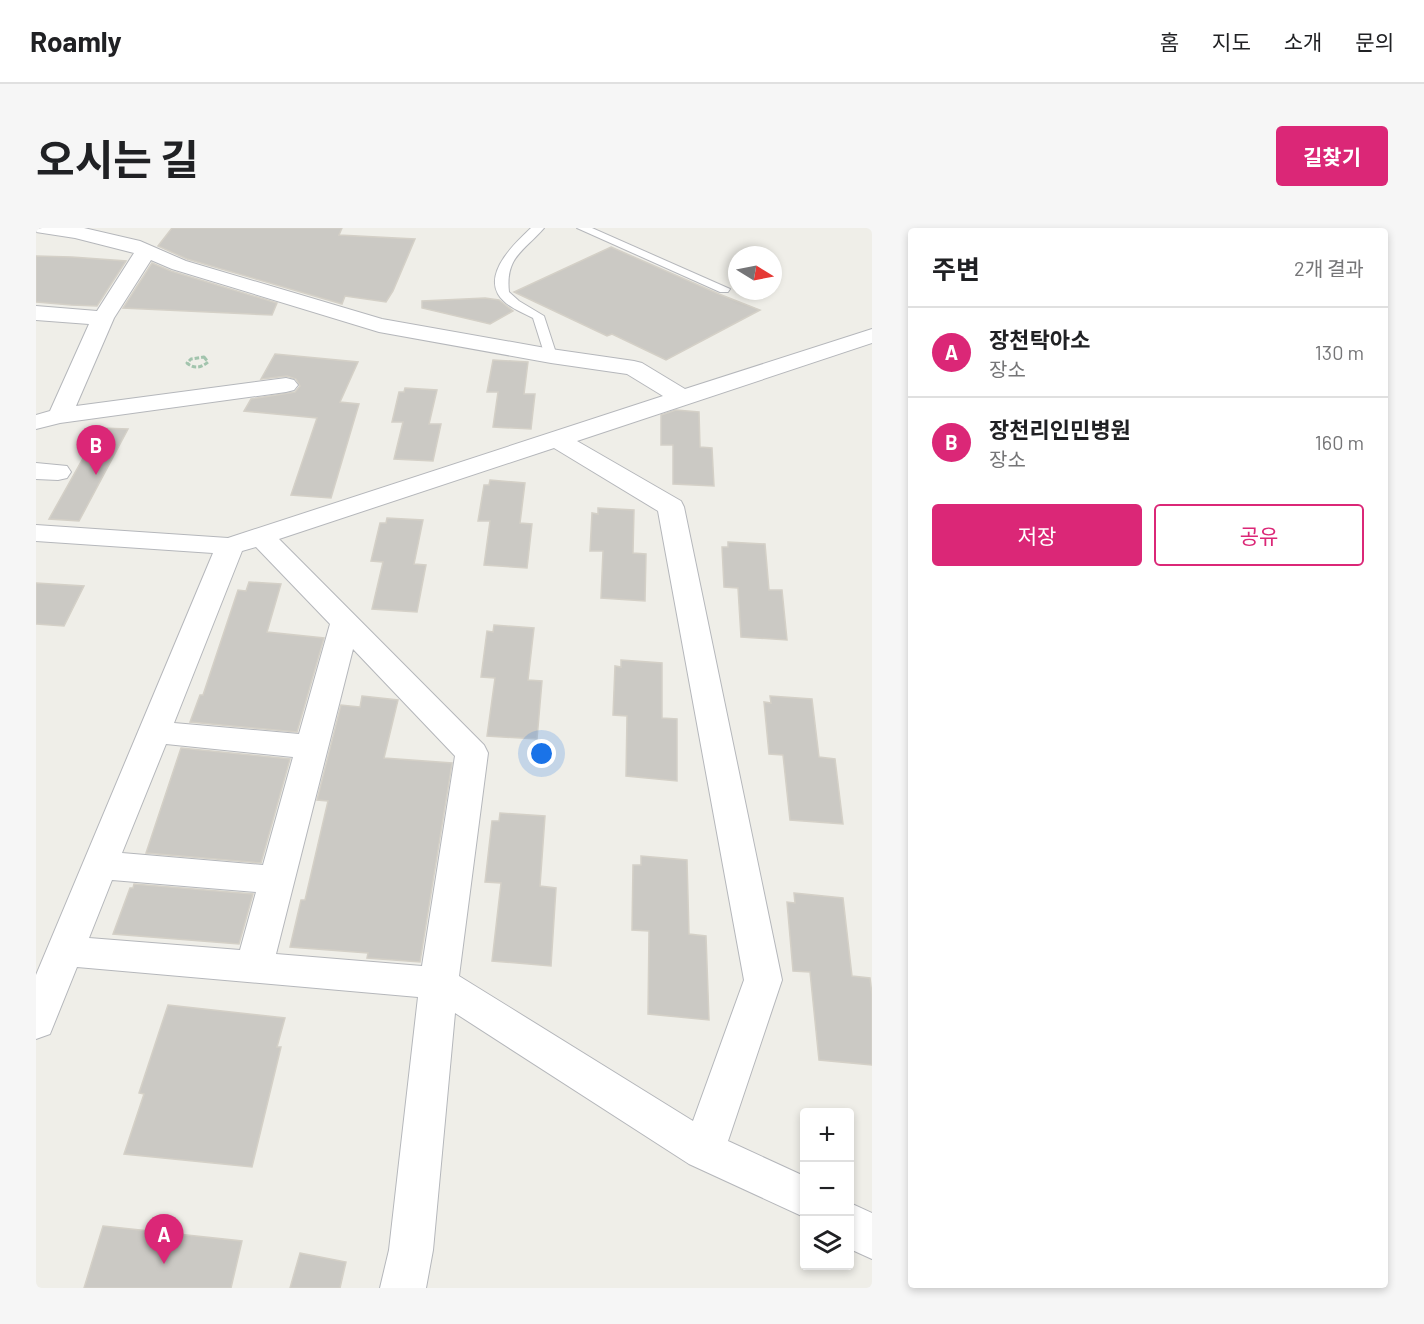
<!DOCTYPE html>
<html lang="ko">
<head>
<meta charset="utf-8">
<style>
	:root { --surface:#fff; --page:#f6f6f6; --text:#202124; --muted:#757577; --line:#e0e0e0; --accent:#db2777 }
	body { margin:0; font-family:Barlow,"Noto Sans KR",sans-serif; background:var(--page); color:var(--text) }
	.controls { position:absolute; right:18px; bottom:18px; display:grid; overflow:hidden; border-radius:6px; box-shadow:0 3px 9px #0003 }
	.controls button { width:54px; height:54px; display:grid; place-items:center; padding:0; border:0; border-bottom:2px solid var(--line); background:var(--surface); color:var(--text); font:30px sans-serif }
	.compass { position:absolute; left:692px; top:18px; width:54px; height:54px; border-radius:50%; background:var(--surface); box-shadow:0 3px 9px #0003; rotate:100deg }
	.you { position:absolute; left:506px; top:526px; width:21px; height:21px; margin:-15px; border:4px solid #fff; border-radius:50%; background:#1a73e8; box-shadow:0 0 0 9px #1a73e833 }
	.badge { display:grid; place-items:center; width:39px; height:39px; border-radius:50%; background:var(--accent); color:#fff; font-size:20px; font-weight:700 }
	.pin { position:absolute; translate:-50% -50px; filter:drop-shadow(0 2px 3px #0008) }
	.pin::after { content:''; position:absolute; top:32px; width:21px; height:18px; background:inherit; clip-path:polygon(0 0,100% 0,50% 100%) }
	.list { margin:0; padding:0; list-style:none }
	h2 { display:flex; justify-content:space-between; align-items:center; height:78px; margin:0; padding:0 24px; font-size:26px }
	h2 small { font-size:20px; font-weight:400; color:var(--muted) }
	.list li { display:grid; grid-template-columns:39px 1fr auto; gap:18px; align-items:center; box-sizing:border-box; height:90px; padding:0 24px; border-top:2px solid var(--line) }
	.list b { display:block; font-size:22px; white-space:nowrap }
	.list p { margin:0; font-size:20px; white-space:nowrap; color:var(--muted) }
	.list em { font-size:20px; font-style:normal; color:var(--muted) }
	.actions { display:flex; gap:12px; padding:18px 24px }
	.actions a { flex:1; padding:14px 0; border:2px solid var(--accent); border-radius:6px; text-align:center; font-size:21px; color:var(--accent) }
	.actions .main { background:var(--accent); color:#fff }
	.icon { flex:none; width:33px; height:33px; fill:none; stroke:currentColor; stroke-width:2; stroke-linecap:round; stroke-linejoin:round }
	.map { position:relative; flex:none; width:836px; height:1060px; overflow:hidden; border-radius:6px }
	header { display:flex; align-items:center; gap:36px; box-sizing:border-box; height:84px; padding:0 30px; background:var(--surface); border-bottom:2px solid var(--line) }
	header strong { font-size:28px }
	nav { display:flex; gap:33px; margin-inline-start:auto; font-size:21px }
	.intro { display:flex; align-items:center; justify-content:space-between; box-sizing:border-box; height:144px; padding:0 36px }
	h1 { margin:0; font-size:42px }
	.button { padding:15px 27px; border-radius:6px; background:var(--accent); color:#fff; font-size:21px; font-weight:700 }
	main { display:flex; gap:36px; padding:0 36px }
	aside { flex:1; background:var(--surface); border-radius:6px; box-shadow:0 3px 9px #0003 }
	.map>svg:first-child { display:block }
</style>
</head>
<body>
<header>
<strong>Roamly</strong>
<nav><a>홈</a><a>지도</a><a>소개</a><a>문의</a></nav>
</header>
<div class="intro"><h1>오시는 길</h1><a class="button">길찾기</a></div>
<main>
<div class="map">
<svg width="836" height="1060" viewBox="0 0 836 1060">
	<rect width="100%" height="100%" fill="#efeee8"/>
	<g fill="#cbc9c4" stroke="#d4d0c7" stroke-width="1.5">
		<path d="M136,0h170l-3,7 76,4 -22,52 -7,11 -41,-6 -3,8 -155,-45 -29,-13z"/>
		<path d="M575,19l108,47 41,16 -94,50 -54,-26 -5,2 -93,-44z"/>
		<path d="M0,28l36,1 54,4 -29,45 -26,-1 -35,-3z"/>
		<path d="M116,35l19,8 106,32 -5,12 -149,-7z"/>
		<path d="M449,70l14,2 14,11 -23,13 -68,-16v-7z"/>
		<path d="M239,126l83,8 -18,40 19,2 -28,94 -40,-3 26,-77 -73,-7 7,-12 44,-7 5,-6 -4,-7 -9,-3 -26,3z"/>
		<path d="M457,132l35,2 -4,32h11l-4,35 -38,-2 5,-35h-11z"/>
		<path d="M369,160l32,2 -8,34h12l-8,37 -39,-2 9,-37h-11l7,-30h5z"/>
		<path d="M640,182l23,2 1,35 12,1 2,38 -41,-2v-39h-12v-30z"/>
		<path d="M64,200l28,1 -49,92 -30,-2z"/>
		<path d="M454,252l35,3 -5,40 12,1 -5,44 -43,-3 6,-44h-12l6,-36h5z"/>
		<path d="M562,280l36,2 -1,43 13,1 -1,47 -44,-3 2,-47h-13l2,-38 6,1z"/>
		<path d="M351,290l36,2 -9,44 12,1 -9,47 -45,-3 11,-47 -12,-1 9,-38h6z"/>
		<path d="M692,314l37,2 4,46h13l5,50 -46,-3 -3,-49 -14,-1 -2,-40h6z"/>
		<path d="M213,354l32,2 -14,48 57,6 -27,94 -107,-10 10,-27h3l35,-105 8,1z"/>
		<path d="M0,355l48,3 -20,40 -28,-2z"/>
		<path d="M458,397l40,3 -6,52 14,1 -5,58 -50,-3 8,-58 -14,-1 6,-46 6,1z"/>
		<path d="M585,432l41,3v55l15,1v62l-51,-5 1,-60 -14,-1 2,-49 6,1z"/>
		<path d="M326,468l36,4 -14,58 68,5 -32,199 -53,-4 1,-5 -78,-6 11,-47h4l23,-99 -11,-1 24,-95 19,2z"/>
		<path d="M734,468l42,3 7,58 16,2 8,65 -53,-4 -7,-65 -14,-1 -5,-52 7,1z"/>
		<path d="M145,520l109,11 -29,104 -115,-10z"/>
		<path d="M464,585l45,3 -5,70 16,2 -5,78 -59,-5 9,-78 -16,-1 7,-61h7z"/>
		<path d="M605,628l46,4 2,74 17,2 3,84 -61,-6 1,-83 -17,-1 1,-65h8z"/>
		<path d="M98,656l119,10 -14,50 -126,-10 17,-46h3z"/>
		<path d="M758,665l49,5 9,78 18,2 2,16v71l-53,-5 -9,-88 -17,-1 -6,-69 8,1z"/>
		<path d="M132,777l117,13 -8,29h4l-29,120 -128,-13 20,-60 -5,-1z"/>
		<path d="M67,998l139,15 -11,47h-147z"/>
		<path d="M264,1025l46,9 -6,26h-50z"/>
	</g>
	<g fill="none" stroke-linecap="round" stroke-linejoin="round">
		<g stroke="#b5b7bb" stroke-width="2">
			<g id="service">
				<path d="M495,0h13c-20,23 -39,29 -35,64l10,9 25,15 13,40 -6,4 -6,-4 -12,-38c-12,-6 -28,-12 -35,-24 -13,-23 18,-52 33,-66z"/>
				<path d="M541,0h15l138,61 -2,3h-8z"/>
			</g>
		</g>
		<g stroke="#b5b7bb" stroke-width="2">
			<g id="minor">
				<path d="M0,0h48l56,13 46,20 196,58 169,30 83,12 8,2 43,26 187,-60v14l-295,98 104,60 3,6 98,473 -54,161 76,35v41l-115,-53 -234,-151 -22,237 -7,38h-46l9,-38 29,-253 -341,-30 -27,67 -14,5v-64l177,-422 -177,-12v-16l192,13 435,-142 -36,-22 -76,-11 -172,-31 -207,-63 -21,-9 -37,58 -38,88 210,-28 8,2 4,5 -4,5 -8,2 -226,31 -24,6v-14l14,-4 39,-87 -53,-4v-14l61,5 37,-58 -59,-15 -39,-6zM518,220l104,63 86,469 -51,141 -234,-145 29,-223 -4,-8 -205,-206zM220,319l74,77 -31,110 -125,-11 68,-172zM317,421l102,107 -33,210 -146,-12zM130,516l127,13 -30,108 -141,-12zM76,652l144,12 -16,58 -151,-12z"/>
				<path d="M0,235l31,3 4,6 -4,6 -9,2 -22,-1z"/>
				<path d="M814,975l22,10v46l-22,-10z"/>
			</g>
		</g>
		<path stroke="#a2c4ad" stroke-width="3" stroke-dasharray="4.5 2" stroke-linecap="butt" d="M168,129l4,5c-7,6 -14,7 -21,1l4,-4z"/>
		<use href="#service" fill="#fff" fill-rule="evenodd"/>
		<use href="#minor" fill="#fff" fill-rule="evenodd"/>
	</g>
</svg>
<div class="controls">
<button>+</button>
<button>−</button>
<button><svg class="icon" aria-label="layers" viewBox="0 0 24 24"><path d="M12 4l9 5-9 5-9-5zM3 14l9 5 9-5"/></svg></button>
</div>
<svg class="compass" viewBox="-18 -18 36 36"><path d="M0-13l5 13h-10z" fill="#e53935"/><path d="M0 13l5-13h-10z" fill="#757577"/></svg>
<div class="you"></div>
<div class="pin badge" style="left:128px;top:1036px">A</div>
<div class="pin badge" style="left:60px;top:247px">B</div>
</div>
<aside>
<h2>주변<small>2개 결과</small></h2>
<ul class="list">
<li><span class="badge">A</span><div><b>장천탁아소</b><p>장소</p></div><em>130 m</em></li>
<li><span class="badge">B</span><div><b>장천리인민병원</b><p>장소</p></div><em>160 m</em></li>
</ul>
<div class="actions"><a class="main">저장</a><a>공유</a></div>
</aside>
</main>
</body>
</html>
